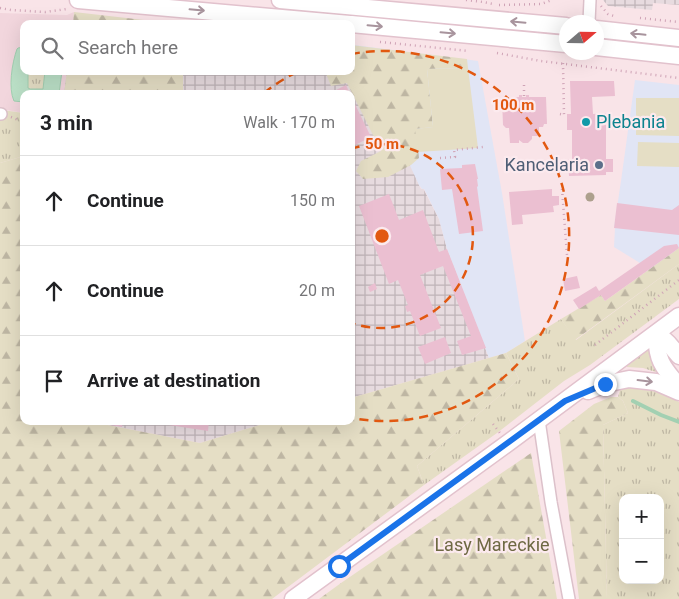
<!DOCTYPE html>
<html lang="en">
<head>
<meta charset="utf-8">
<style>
	:root { --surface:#fff; --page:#f6f6f6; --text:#202124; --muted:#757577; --line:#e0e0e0 }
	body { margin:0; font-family:Roboto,sans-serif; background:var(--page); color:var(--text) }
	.controls { position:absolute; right:15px; bottom:15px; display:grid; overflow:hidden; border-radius:10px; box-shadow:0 5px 20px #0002 }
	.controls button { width:45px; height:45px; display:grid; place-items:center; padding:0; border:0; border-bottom:1px solid var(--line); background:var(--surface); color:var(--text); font:25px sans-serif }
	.compass { position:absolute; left:559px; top:15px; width:45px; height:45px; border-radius:50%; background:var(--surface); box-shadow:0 5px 20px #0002; rotate:70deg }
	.stop { position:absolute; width:15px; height:15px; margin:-11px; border:4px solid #1a73e8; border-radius:50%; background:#fff }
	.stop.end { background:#1a73e8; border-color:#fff; box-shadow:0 1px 5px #0008 }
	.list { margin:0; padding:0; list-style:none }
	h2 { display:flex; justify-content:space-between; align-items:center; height:65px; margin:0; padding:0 20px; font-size:21px }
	h2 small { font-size:16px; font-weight:400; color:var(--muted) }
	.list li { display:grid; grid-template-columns:32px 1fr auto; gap:15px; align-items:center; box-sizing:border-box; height:90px; padding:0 20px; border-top:1px solid var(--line) }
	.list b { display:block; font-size:19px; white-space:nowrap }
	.list em { font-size:16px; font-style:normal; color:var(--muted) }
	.icon { flex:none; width:28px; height:28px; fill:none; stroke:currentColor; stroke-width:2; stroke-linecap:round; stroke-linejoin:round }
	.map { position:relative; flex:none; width:679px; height:599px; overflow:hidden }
	.search { position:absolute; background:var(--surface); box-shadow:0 5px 20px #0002; left:20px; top:20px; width:335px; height:55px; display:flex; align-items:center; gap:12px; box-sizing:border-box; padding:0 18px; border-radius:10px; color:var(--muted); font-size:19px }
	.panel { position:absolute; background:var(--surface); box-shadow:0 5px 20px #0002; left:20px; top:90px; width:335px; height:335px; border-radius:10px }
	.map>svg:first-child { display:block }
</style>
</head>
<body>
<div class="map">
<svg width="679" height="599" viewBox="0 0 679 599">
	<defs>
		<pattern id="industrial-grid" width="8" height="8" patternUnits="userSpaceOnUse" patternTransform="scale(1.25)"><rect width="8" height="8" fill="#e7dbdf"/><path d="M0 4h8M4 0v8" fill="none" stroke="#bfb4b8"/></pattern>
		<pattern id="grass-tufts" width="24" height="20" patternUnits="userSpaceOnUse" patternTransform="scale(1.25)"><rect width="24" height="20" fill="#e5dec5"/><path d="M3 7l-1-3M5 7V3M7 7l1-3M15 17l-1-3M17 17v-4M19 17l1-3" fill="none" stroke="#beb6a3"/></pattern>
		<pattern id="forest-firs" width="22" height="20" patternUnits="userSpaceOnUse" patternTransform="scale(1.25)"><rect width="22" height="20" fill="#e5dec5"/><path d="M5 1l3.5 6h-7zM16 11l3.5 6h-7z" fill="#beb6a3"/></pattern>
	</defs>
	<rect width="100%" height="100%" fill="#f9e4e8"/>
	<path fill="#f2d6dd" d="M74,12l-1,12h-49v47h43l-3,23h-40v19l-24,-4v-96l67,2z"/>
	<g fill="url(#industrial-grid)">
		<path d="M603,0h76v5l-26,-2 -1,7 -44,-4z"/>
		<path d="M351,45l60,120 8,20 2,4 2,-1 16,31 8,30 42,109 -138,40v-304h-287l3,-23h284z"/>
		<path d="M87,421h186l-73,22z"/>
	</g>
	<g fill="#e1e5f5">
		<path d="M354,45l124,16 24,132 23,148 -19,12 -17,5 -42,-109 -8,-30 -15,-30h-2l-3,-4z"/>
		<path d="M635,80l44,5v163l-33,24 -6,-9 -26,-16 1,-19h-1l7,-47z"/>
	</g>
	<g fill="url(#grass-tufts)" fill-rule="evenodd">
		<path d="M28,71h17l-2,18h-13l-2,-1z"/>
		<path d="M2,110l22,3v43l-24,7v-43z"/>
		<path d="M679,264v35l-89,66 -26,16 -67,52 -73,52 -7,-19 102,-87 -13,-26 55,-34 15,21z"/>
		<path d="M649,349h1l12,25 -19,-6 -16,-1v-2z"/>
		<path d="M621,387h28l14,6 16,9v197h-72l-4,-174 25,-12 -5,-12 -5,-4zM623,498h37v82h-37z"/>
	</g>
	<g fill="url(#forest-firs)">
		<path d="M74,12l105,12h-106z"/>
		<path d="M351,45l116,14 1,9 -41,1 6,58 -17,2 3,29 -8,7 -23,12 -25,2 -7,-8 5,-10 20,-10 -34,-68 -16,3 -6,-15h26z"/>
		<path d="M67,71h116v23h-119z"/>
		<path d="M24,156v265h63l113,22 73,-22h78v-23l155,-45 13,26 -102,87 7,19 -152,114h-272v-436z"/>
		<path d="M679,248v16l-104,76 -14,-21 40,-24 4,6z"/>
		<path d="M611,397h7l5,4 5,12 -25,12 4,174h-28l-20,-168 35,-27z"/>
		<path d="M531,453l26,146h-238l22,-16z"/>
	</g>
	<g fill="#e5dec5">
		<path d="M468,68l10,80 -60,4 -3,-23 18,-2 -6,-58z"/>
		<path d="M636,98h43v38l-43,-1z"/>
		<path d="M638,142l41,1v24l-42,-1z"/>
	</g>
	<path fill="#bbe0c7" stroke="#a3d0b2" d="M24,47v24h4v17l2,1h13l2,-18h17l-3,23h-35v8l-10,-1c-6,-13 -2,-38 3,-52l1,-1z"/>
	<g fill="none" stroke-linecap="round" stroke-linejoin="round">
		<path stroke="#a3d0b2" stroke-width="4" d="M633,401l28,14 18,7"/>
	</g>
	<g fill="#ebbfd1">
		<path d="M570,81h44l1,15 -23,1 1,17 13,-1v46h7v13h-7v3l-37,1 -1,-17h4v-29h-5v-16h4z"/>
		<path d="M346,85l4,9h-22z"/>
		<path d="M519,95h3v2h4v-2h3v2h17l1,27h-3l-1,3h-4v9h-7v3l-4,4h-5l-4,-3v3h-9l-1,-15h-3l-3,-3 -1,-26 17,-2z"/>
		<path d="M351,96l20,41 -18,9 -2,-3z"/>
		<path d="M475,164l3,15h-1l1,7 -1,1 6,44 -24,3 -7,-45 -10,1 -2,-21 22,-1v-3z"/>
		<path d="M552,189v7h7v9l-6,1 1,6 -32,3 1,9 -11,1 -3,-33z"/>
		<path d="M389,194l10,26 24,-10 16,42 8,-3 39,99 -24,7 -5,-14 14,-5 -28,-70 -23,9 21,53 -21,8 -10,-25 -3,1 -2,-6 3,-1 -10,-25 -9,4 -30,-78z"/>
		<path d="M617,203l55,7 7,-5v30l-65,-7z"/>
		<path d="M677,244l2,4 -74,53 -4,-6 -22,14 -6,-9 23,-14 3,5 65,-45z"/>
		<path d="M577,276l3,12 -15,3 -2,-12z"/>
		<path d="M375,283l2,6 -7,3 -2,-5z"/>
		<path d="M445,337l6,16 -26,11 -7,-17z"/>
		<path d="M93,421h30l-1,6 -29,-5z"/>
		<path d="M149,421h60l-1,10 -59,-9z"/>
	</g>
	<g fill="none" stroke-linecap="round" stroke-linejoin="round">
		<g stroke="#dcc1ca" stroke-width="14">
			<g id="street">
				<path d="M589,22l1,-22"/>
				<path d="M0,114h1"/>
				<path d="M539,420l12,82 18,97"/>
			</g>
		</g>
		<g stroke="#e2c2cd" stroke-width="19">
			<g id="secondary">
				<path d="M78,0l272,24"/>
				<path d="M280,0l286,26"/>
				<path d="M351,24l215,20"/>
				<path d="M596,29l83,9"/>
				<path d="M596,47l83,9"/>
				<path d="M657,333c-2,25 6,35 22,53"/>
				<path d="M657,333l12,11 10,12"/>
				<path d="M588,391l17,-7 24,-5 27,3 23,10"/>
				<path d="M293,599l215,-156 171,-127"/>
			</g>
		</g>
		<g stroke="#cfa3b6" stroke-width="2.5" stroke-dasharray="1 4" stroke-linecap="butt">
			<path d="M466,0l17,2 10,2"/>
			<path d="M499,5l42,-1 11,-4"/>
			<path d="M601,6l7,8 6,2"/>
			<path d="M0,8l11,2 34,2 22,-3"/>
			<path d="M640,18l39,4"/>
			<path d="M380,42l89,9"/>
			<path d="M497,53l44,8 138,17"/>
			<path d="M524,85v12"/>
			<path d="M560,114l4,1 -1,-52"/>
			<path d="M11,117l12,5"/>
			<path d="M440,158l15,-1 -1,-7 29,-3"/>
			<path d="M562,189l5,66"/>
			<path d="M595,345l84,-65"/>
			<path d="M493,424l7,9"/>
		</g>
		<use href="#street" stroke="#fff" stroke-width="11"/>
		<use href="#secondary" stroke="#fff" stroke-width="16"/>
	</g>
	<circle fill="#ada08d" cx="590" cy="197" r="4.5"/>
	<defs><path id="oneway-shaft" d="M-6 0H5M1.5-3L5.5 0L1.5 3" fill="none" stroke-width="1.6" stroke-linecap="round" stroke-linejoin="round" transform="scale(1.25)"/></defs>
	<g stroke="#a8949d">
		<use href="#oneway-shaft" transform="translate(197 10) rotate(5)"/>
		<use href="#oneway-shaft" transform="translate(518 22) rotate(-175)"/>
		<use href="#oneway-shaft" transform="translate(375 26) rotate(5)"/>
		<use href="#oneway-shaft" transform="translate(448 33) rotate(5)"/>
		<use href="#oneway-shaft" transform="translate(638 34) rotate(-174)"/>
		<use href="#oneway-shaft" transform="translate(645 381) rotate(7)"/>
	</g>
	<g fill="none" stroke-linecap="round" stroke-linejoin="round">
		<path stroke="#1a73e8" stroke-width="6" d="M339,566l226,-165 40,-17"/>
	</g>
	<g fill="none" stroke="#e25810" stroke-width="2.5" stroke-dasharray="9 6">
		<path d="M351 149A92 92 0 1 1 351 323"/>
		<path d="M264 93A185 185 0 0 1 297 72M351 54A185 185 0 1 1 351 418"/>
	</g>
	<circle fill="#0f9aa8" stroke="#fceaee" stroke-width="2" cx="586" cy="122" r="5"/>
	<circle fill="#5c6f8a" stroke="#fceaee" stroke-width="2" cx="599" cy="165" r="5"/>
	<g text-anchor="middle" stroke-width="4.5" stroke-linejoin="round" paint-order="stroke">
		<g font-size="18" fill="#0d838f" stroke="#fceaee" text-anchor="start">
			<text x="596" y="128">Plebania</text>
		</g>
		<g font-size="18" fill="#4e5e75" stroke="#fceaee" text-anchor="end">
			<text x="589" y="171">Kancelaria</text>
		</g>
		<g font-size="18" fill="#6e6943" stroke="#fceaee">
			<text x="492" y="551">Lasy Mareckie</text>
		</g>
	</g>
	<circle cx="382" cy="236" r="8" fill="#e25810" stroke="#fceaee" stroke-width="2.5"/>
	<g font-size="15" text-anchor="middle" font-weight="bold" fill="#e25810" stroke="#fceaee" stroke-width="4.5" stroke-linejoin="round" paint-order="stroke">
		<text x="513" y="110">100 m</text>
		<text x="382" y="149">50 m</text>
	</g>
</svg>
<div class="controls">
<button>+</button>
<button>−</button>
</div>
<svg class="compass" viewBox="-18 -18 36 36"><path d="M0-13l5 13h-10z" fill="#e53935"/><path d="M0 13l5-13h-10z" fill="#757577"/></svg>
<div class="stop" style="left:339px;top:566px"></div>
<div class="stop end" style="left:605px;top:384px"></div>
<div class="search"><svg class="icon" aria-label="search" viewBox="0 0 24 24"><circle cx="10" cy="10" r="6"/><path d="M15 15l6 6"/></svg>Search here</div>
<section class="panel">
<h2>3 min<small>Walk · 170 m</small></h2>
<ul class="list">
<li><svg class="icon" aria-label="ahead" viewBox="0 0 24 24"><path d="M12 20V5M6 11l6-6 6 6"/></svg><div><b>Continue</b></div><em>150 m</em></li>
<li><svg class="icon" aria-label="ahead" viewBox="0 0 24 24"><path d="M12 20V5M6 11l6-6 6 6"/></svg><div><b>Continue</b></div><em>20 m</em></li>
<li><svg class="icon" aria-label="arrive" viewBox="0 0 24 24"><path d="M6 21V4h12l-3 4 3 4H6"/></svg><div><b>Arrive at destination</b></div></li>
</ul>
</section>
</div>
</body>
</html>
